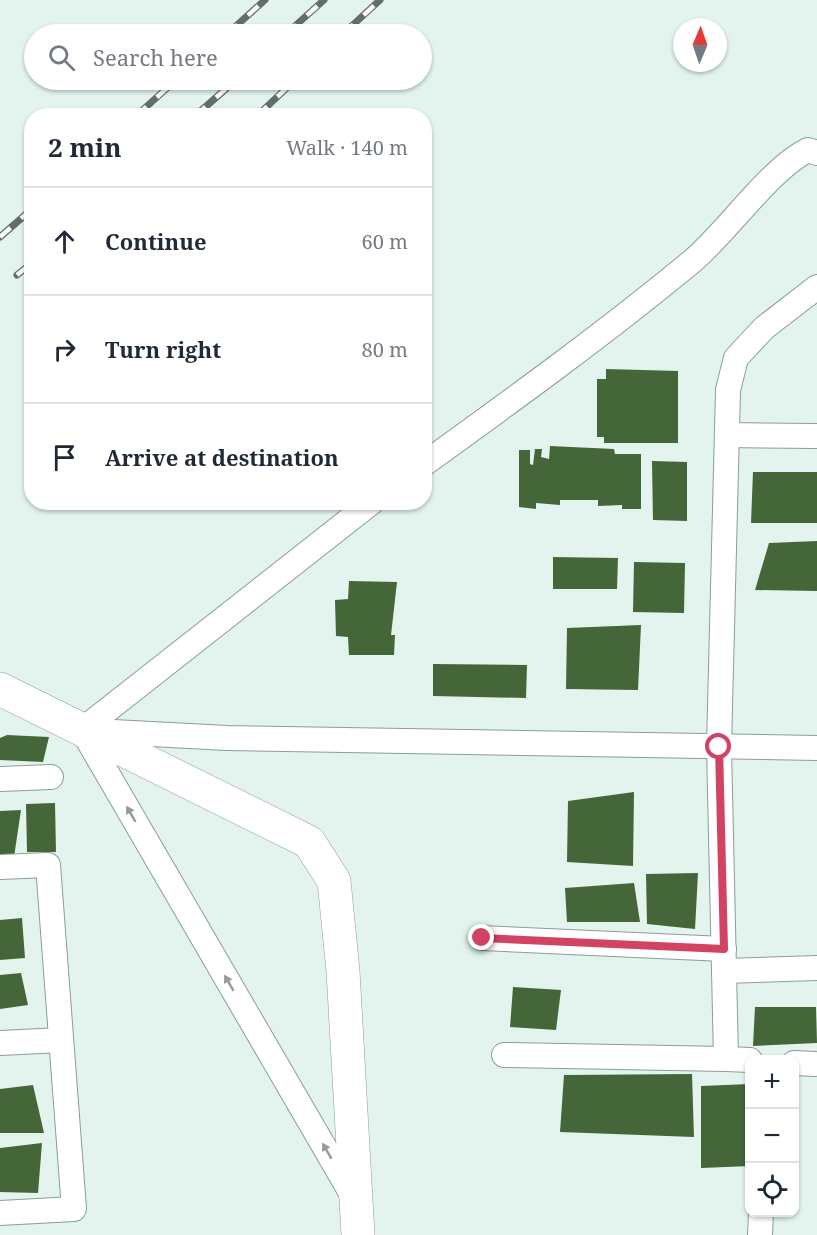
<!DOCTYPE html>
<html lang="en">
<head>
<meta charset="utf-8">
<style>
	:root { --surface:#fff; --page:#f2f2f3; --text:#1f2937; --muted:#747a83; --line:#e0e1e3 }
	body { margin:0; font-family:"Noto Serif",serif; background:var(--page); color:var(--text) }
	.controls { position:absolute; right:18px; bottom:18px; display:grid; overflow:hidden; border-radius:12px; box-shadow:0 2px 4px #0004 }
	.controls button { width:54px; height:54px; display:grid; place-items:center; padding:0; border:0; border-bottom:2px solid var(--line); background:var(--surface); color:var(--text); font:30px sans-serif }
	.compass { position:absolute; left:673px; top:18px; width:54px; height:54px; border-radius:50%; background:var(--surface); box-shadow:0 2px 4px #0004; rotate:2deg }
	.stop { position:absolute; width:18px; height:18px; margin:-14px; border:4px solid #d14263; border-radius:50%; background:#fff }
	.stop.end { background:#d14263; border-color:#fff; box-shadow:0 2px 6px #0008 }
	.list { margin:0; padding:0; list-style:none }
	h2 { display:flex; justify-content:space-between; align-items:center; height:78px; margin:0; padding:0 24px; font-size:26px }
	h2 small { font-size:20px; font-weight:400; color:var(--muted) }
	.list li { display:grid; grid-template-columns:39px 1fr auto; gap:18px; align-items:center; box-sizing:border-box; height:108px; padding:0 24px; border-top:2px solid var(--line) }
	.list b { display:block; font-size:22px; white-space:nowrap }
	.list em { font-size:20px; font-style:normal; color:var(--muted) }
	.icon { flex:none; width:33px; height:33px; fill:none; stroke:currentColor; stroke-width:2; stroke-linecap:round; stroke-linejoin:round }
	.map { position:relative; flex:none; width:817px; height:1235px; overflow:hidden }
	.search { position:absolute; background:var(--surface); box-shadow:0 2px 4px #0004; left:24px; top:24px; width:408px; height:66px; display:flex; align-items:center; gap:15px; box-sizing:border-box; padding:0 21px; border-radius:33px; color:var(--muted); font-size:22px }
	.panel { position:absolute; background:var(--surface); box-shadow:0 2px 4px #0004; left:24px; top:108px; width:408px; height:402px; border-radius:24px }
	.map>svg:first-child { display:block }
</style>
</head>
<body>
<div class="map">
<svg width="817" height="1235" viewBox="0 0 817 1235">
	<rect width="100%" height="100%" fill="#e2f4ed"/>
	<g fill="#446638">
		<path d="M606,369l72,2v72h-74v-6h-7v-58h9z"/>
		<path d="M550,446l64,3 1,5h26v55h-19v-4l-24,1v-6h-38v5l-24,-2v6l-17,-2v-57h11v14l3,1 2,-16h7l-1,8 8,2z"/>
		<path d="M652,461l35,1v59l-34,-1z"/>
		<path d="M753,472h64v51h-66z"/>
		<path d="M817,541v50l-62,-1 14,-47z"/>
		<path d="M553,557l65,1 -1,31h-64z"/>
		<path d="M634,562l51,1 -1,50 -51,-1z"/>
		<path d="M349,581l48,1 -6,53h4l-1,20h-45l-1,-18 -12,-1 -1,-36 13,-1z"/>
		<path d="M641,625l-3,65 -72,-1 1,-61z"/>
		<path d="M433,664l94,1 -1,33 -93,-2z"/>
		<path d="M7,735l42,2 -6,25 -43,-2v-22z"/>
		<path d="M634,792l-1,74 -66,-4 1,-61z"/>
		<path d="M55,803l1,49h-29l-1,-48z"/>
		<path d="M21,810l-7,47 -14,-1v-45z"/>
		<path d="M698,873l-3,56 -48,-5 -1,-50z"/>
		<path d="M634,883l6,39h-73l-2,-34z"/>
		<path d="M22,918l3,40 -25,2v-40z"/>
		<path d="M21,973l7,32 -28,4v-34z"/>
		<path d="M513,987l48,3 -5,40 -46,-3z"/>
		<path d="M755,1007h61l1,36 -64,3z"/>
		<path d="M692,1074l2,63 -134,-5 4,-57z"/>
		<path d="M750,1084v82l-49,2v-82z"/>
		<path d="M33,1085l11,48h-44v-44z"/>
		<path d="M42,1143l-4,50 -38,-1v-44z"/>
	</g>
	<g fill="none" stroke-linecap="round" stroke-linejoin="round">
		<g stroke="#8b9d96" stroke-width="26">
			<g id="minor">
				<path d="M727,435l90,1"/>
				<path d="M424,464c90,-65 180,-130 266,-201 36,-29 79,-94 118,-113l9,3"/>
				<path d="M82,730l272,468"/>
				<path d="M82,730l290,-228"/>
				<path d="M94,731l133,7 590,10"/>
				<path d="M0,779l51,-2"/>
				<path d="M0,867l48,-2 26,344 -74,4"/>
				<path d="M482,938l242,11"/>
				<path d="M724,971l93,-3"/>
				<path d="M0,1043l61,-3"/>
				<path d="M504,1055l222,4 -7,-312 9,-357 8,-32 28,-30 53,-41"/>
				<path d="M726,1059l24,1"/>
				<path d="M794,1063l21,1"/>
				<path d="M760,1235l1,-23"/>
			</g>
		</g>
		<g stroke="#8b9d96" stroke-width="34">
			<path id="secondary" d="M0,689l309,153 25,39 9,90 15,264"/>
		</g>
		<use href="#minor" stroke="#fff" stroke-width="24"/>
		<use href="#secondary" stroke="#fff" stroke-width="33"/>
		<g stroke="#636d69" stroke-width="7">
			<g id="rail">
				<path d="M227,34l38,-34"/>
				<path d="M286,34l38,-34"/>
				<path d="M343,34l37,-34"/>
				<path d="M136,116l40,-36"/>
				<path d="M195,116l41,-36"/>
				<path d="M257,116l38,-36"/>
				<path d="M0,237l32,-28"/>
				<path d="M17,275l15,-12"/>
			</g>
		</g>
		<use href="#rail" stroke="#fff" stroke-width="4.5" stroke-dasharray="14" stroke-linecap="butt"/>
	</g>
	<defs><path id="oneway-solid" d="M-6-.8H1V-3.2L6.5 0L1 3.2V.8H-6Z" transform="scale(1.5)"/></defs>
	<g fill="#969a99">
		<use href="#oneway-solid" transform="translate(131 814) rotate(-120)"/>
		<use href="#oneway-solid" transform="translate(229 983) rotate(-120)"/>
		<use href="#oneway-solid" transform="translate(327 1151) rotate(-120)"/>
	</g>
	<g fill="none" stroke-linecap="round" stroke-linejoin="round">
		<path stroke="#d14263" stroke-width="8" d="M482,938l242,11 -5,-202"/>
	</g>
</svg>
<div class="controls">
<button>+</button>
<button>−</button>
<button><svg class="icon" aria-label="locate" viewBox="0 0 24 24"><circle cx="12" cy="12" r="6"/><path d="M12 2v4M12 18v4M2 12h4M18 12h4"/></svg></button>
</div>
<svg class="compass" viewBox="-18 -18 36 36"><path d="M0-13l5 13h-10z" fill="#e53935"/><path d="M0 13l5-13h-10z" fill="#747a83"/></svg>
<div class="stop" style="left:719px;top:747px"></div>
<div class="stop end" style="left:482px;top:938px"></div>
<div class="search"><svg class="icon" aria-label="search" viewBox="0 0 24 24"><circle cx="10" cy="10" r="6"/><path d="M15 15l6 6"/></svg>Search here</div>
<section class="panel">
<h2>2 min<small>Walk · 140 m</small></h2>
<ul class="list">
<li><svg class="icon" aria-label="ahead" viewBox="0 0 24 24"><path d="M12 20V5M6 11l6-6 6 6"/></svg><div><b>Continue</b></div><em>60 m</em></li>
<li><svg class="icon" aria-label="right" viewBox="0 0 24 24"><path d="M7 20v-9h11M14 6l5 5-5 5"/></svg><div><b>Turn right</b></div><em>80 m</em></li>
<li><svg class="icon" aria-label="arrive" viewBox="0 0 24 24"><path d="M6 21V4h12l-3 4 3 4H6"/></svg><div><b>Arrive at destination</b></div></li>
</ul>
</section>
</div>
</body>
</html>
